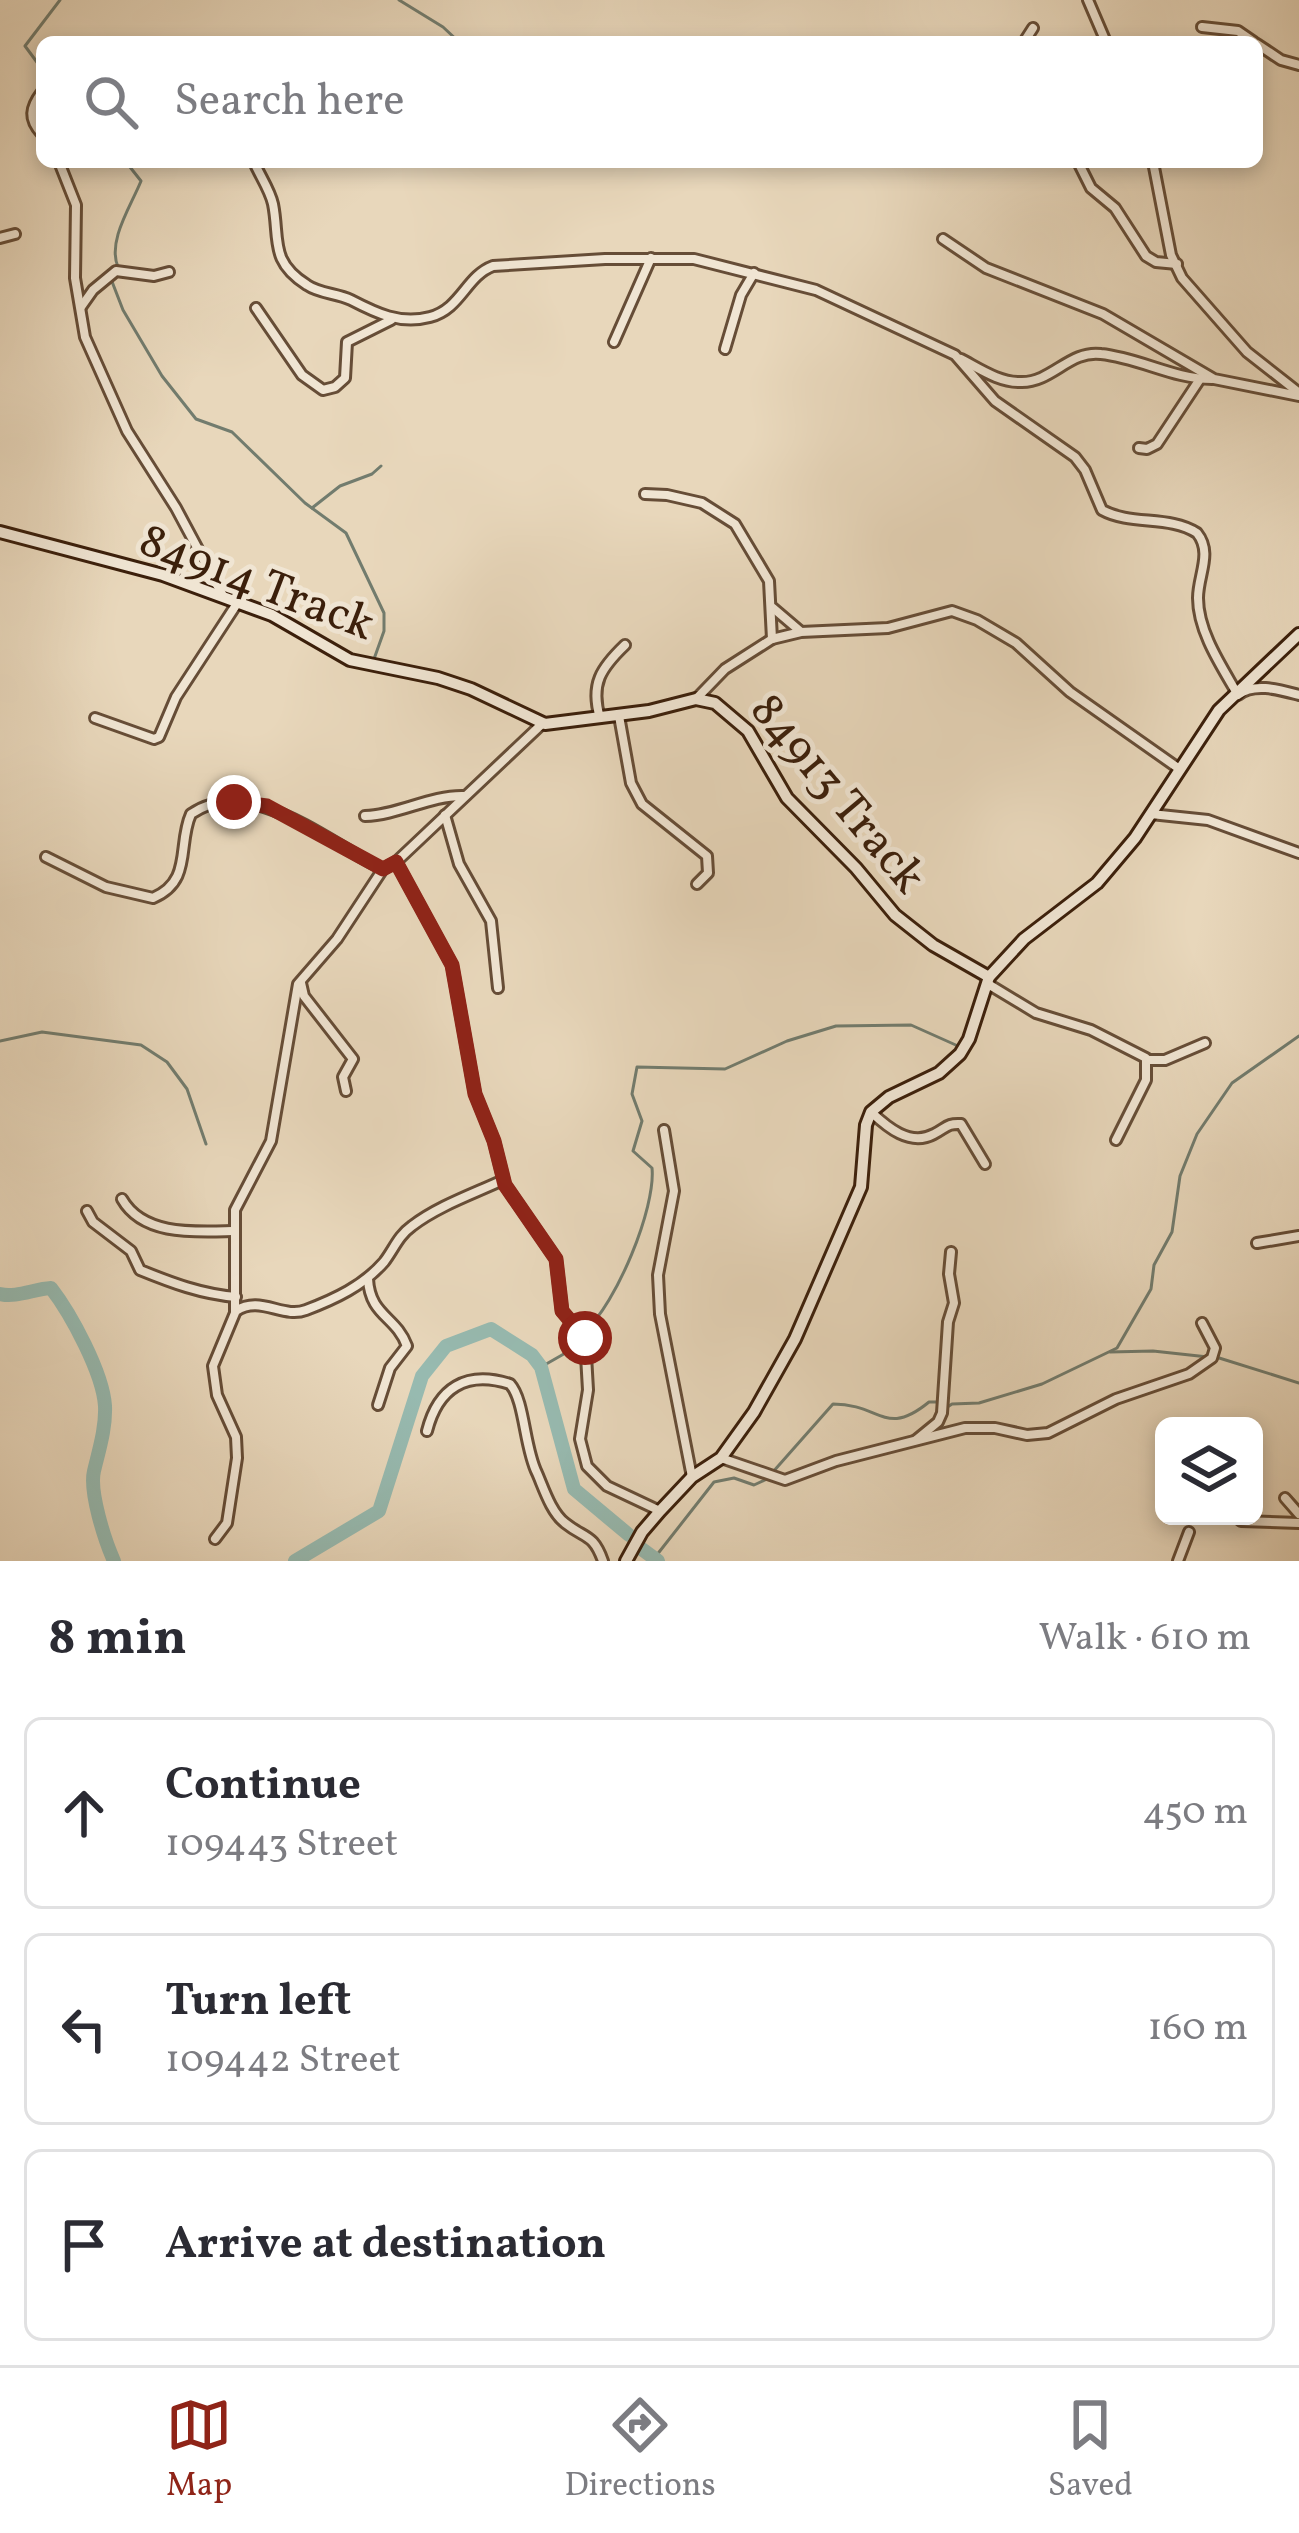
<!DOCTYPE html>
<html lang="en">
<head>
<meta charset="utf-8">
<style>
	:root { --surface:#fff; --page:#f2f2f3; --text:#2b2b33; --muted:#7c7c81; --line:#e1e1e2; --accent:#8f2418 }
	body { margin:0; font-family:Vollkorn,serif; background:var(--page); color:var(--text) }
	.controls { position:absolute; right:36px; bottom:36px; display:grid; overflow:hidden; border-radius:18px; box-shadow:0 6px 18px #0003 }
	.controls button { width:108px; height:108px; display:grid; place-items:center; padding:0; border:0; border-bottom:3px solid var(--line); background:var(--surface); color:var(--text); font:60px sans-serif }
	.stop { position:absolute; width:36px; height:36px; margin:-27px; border:9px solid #8f2418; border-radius:50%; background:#fff }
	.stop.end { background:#8f2418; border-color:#fff; box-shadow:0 3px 12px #0008 }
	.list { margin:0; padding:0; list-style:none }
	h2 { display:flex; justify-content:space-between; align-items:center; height:156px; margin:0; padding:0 48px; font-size:51px }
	h2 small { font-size:39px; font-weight:400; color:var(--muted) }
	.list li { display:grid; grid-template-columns:78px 1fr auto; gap:36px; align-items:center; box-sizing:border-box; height:192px; margin:0 24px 24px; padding:0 24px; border:3px solid var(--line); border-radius:18px }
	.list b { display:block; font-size:45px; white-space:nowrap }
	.list p { margin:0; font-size:39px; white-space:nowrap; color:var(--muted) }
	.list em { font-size:39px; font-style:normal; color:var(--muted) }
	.icon { flex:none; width:66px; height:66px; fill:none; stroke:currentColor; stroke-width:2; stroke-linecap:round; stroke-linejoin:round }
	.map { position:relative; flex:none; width:1299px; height:1561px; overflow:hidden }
	.search { position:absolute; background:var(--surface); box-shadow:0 6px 18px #0003; left:36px; right:36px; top:36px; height:132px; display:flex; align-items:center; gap:30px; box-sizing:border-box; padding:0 42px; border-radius:18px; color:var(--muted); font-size:45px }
	.sheet { height:804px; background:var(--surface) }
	nav { display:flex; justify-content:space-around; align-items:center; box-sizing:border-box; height:168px; border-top:3px solid var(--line); background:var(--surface); font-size:33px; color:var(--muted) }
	nav a { display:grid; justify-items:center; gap:6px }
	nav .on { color:var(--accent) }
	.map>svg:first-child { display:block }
</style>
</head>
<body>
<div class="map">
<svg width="1299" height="1561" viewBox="0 0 1299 1561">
	<rect width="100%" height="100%" fill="#e8d7bb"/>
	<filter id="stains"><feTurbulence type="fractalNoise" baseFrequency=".00167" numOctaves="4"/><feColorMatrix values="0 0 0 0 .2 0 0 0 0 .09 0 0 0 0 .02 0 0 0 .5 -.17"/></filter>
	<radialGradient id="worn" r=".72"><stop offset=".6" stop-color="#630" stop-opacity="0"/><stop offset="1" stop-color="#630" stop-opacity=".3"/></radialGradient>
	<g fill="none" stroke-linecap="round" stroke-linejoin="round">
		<g stroke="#727c6e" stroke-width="3">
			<path d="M399,0l44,27 16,15"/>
			<path d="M42,69l-17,-23 35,-46"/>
			<path d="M118,267c-11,-26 13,-61 23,-86l-15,-19"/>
			<path d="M111,279l12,31 39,66 34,43 36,13 73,71 41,30 38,80v18l-10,28"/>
			<path d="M312,508l28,-22 32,-12 9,-8"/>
			<path d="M0,1041l42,-9 99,13 26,17 20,27 19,55"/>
			<path d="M585,1331c31,-27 71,-123 67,-163l-19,-17 9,-30 -10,-27 5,-27 88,2 62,-28 49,-15 75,-1 47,21"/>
			<path d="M1110,1352l43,-1 55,6"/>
			<path d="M1216,1357l83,26"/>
			<path d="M541,1367l35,-20 5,-7"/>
			<path d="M946,1408l6,-4 27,-1 63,-19 75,-36 34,-59 3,-24 18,-33 8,-56 17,-42 35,-51 67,-47"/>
			<path d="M772,1473l61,-69c48,0 52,34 96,-2h9"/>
			<path d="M656,1556l58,-74 20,-4 20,7 15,-7"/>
		</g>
		<g stroke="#97bab0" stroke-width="14">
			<path d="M0,1294c16,4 34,-5 51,-6 20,26 52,85 54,118 1,22 -6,44 -11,65 -5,21 11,70 20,90"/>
			<path d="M639,1547l19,14"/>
			<path d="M295,1561l84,-50 43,-135 24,-30 45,-17 41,26 9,12 33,122 55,46"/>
		</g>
		<g stroke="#664d37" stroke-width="14">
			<g id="street">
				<path d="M1088,0l18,42"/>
				<path d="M1202,27l36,4 16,11"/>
				<path d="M1024,42l9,-14"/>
				<path d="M1257,44l24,16 18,5"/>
				<path d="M42,92c-12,16 -14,27 0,42"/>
				<path d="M59,162l17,43 -1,73 10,59 42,94 49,77 47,88"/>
				<path d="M254,162c6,14 16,28 19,42 7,35 -4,57 34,81 13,9 30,8 44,15 25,13 49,25 79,17 31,-8 36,-41 63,-51l112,-7h89l122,31 139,65 40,46 80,56 10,13 17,40c29,16 67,5 95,23 16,20 1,42 1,65 0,34 24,69 40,97 16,-13 42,-5 61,0"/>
				<path d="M1078,162l13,26 24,20 31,48 10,6 21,2"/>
				<path d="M1153,162l18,93 11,23 65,74 51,40"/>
				<path d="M0,238l15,-4"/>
				<path d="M943,239l43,29 117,46 111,65 85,17"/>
				<path d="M81,307l12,-17 23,-19 38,5 15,-4"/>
				<path d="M256,308l46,67 21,15 12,-3 10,-9 2,-36 44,-22"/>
				<path d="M614,342l37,-84"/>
				<path d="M725,349l16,-54 13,-22"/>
				<path d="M961,359c19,10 39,24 61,23 30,0 48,-32 79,-28 39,4 72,25 111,25"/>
				<path d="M1139,448l8,1 10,-5 43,-65"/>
				<path d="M645,494l22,1 35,8 33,21 34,57 3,58"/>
				<path d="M773,608l27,23"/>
				<path d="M696,699l29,-30 47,-30 29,-7 87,-4 64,-17 25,9 39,23 54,49 108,76"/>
				<path d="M619,716l12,67 11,21 65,52 1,17 -11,11"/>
				<path d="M95,718l59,21 5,-2 17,-40 62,-95"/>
				<path d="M600,718c-10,-34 1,-50 25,-73"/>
				<path d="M1151,814l57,6 91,33"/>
				<path d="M445,815l14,49 32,57 7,67"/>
				<path d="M365,816c34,-1 65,-21 99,-20"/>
				<path d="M46,857l60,30 47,11c40,-17 24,-53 38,-84 59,-41 140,31 192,55"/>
				<path d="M396,862l56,103 23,129 19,47 11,44 51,74 6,52 23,27 3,52 -8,49 7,27 20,20 53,25"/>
				<path d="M301,983l3,13 49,63 -10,18 3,14"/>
				<path d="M988,984l48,29 55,17 55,28v22l-30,60"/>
				<path d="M1147,1060h18l40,-17"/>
				<path d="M871,1112c16,15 39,35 63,22 12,-6 13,-11 27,-10l24,40"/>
				<path d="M664,1130l10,61 -16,84 2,39 32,163"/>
				<path d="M122,1199c21,37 73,33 110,32"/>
				<path d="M87,1211l6,11 38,29 9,19c32,13 61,24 96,27"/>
				<path d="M1257,1243l42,-7"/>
				<path d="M368,1279c2,37 28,37 39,67l-17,22 -12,37"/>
				<path d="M236,1311c24,-16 47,8 70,-1 29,-11 57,-24 78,-48 10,-13 14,-26 28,-36 26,-20 61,-32 91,-46"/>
				<path d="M427,1431c11,-43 39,-61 83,-47 15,17 14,63 27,89 7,16 14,39 28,50 20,16 28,10 38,38"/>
				<path d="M916,1440l22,-18 4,-9 6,-91 6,-19 -5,-29 2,-22"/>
				<path d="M721,1458l64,22 51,-19 129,-33h30l32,7 21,-2 68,-34 73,-25 23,-16 3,-10 -13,-25"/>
				<path d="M1285,1498l14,16"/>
				<path d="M1241,1521l58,2"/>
				<path d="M215,1539l12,-16 10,-65 -1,-21 -19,-42 -4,-29 22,-53v-103l36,-69 27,-157 39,-45 46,-70 13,-7 147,-139"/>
				<path d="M1178,1561l11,-29"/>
			</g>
		</g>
		<g stroke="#3b1f0b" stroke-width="16">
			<g id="secondary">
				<path d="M0,532l163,43 109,40 78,45 88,18 33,11 74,35 104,-13 47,-12 19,4 33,28 39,67 69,70 39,47 38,30 56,32"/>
				<path d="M626,1561l16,-29 18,-21 32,-34 29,-19 33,-46 41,-73 66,-152 5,-62 5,-13 18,-15 50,-24 21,-19 9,-15 20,-62 35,-38 73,-56 38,-45 84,-128 80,-76"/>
			</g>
		</g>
		<use href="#street" stroke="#f0e5d3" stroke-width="8"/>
		<use href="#secondary" stroke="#f0e5d3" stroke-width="10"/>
	</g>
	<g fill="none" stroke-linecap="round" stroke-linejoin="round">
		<path stroke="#8f2418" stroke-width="15" d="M234,802l33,4 116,63 13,-7 56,103 23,129 19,47 11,44 51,74 6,52 23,27"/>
	</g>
	<g text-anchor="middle" stroke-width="10" stroke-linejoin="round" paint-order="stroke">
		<g font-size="48" fill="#3b1f0b" stroke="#f0e5d3">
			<text transform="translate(258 580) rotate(21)" y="17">84914 Track</text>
			<text transform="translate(840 792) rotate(50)" y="17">84913 Track</text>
		</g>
	</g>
	<rect width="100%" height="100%" filter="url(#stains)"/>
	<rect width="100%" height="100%" fill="url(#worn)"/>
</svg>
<div class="controls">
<button><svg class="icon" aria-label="layers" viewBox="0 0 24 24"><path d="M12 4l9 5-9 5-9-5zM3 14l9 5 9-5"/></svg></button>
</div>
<div class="stop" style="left:585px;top:1338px"></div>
<div class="stop end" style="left:234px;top:802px"></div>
<div class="search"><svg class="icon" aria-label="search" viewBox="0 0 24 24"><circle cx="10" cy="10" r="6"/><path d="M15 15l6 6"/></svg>Search here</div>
</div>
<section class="sheet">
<h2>8 min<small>Walk · 610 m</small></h2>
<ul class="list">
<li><svg class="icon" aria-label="ahead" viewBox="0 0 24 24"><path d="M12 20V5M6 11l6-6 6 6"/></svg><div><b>Continue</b><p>109443 Street</p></div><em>450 m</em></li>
<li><svg class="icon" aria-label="left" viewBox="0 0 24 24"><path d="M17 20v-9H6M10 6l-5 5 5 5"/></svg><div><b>Turn left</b><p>109442 Street</p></div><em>160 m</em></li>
<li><svg class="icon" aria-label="arrive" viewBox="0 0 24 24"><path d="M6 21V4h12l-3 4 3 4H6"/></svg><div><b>Arrive at destination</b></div></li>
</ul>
</section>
<nav>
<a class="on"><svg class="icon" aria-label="map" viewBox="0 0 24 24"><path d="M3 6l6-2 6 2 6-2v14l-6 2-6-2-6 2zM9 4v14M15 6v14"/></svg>Map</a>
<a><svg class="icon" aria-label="directions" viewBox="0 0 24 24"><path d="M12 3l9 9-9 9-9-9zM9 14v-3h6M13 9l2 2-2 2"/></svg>Directions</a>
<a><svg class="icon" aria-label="saved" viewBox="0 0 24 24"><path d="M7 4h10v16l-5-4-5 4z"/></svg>Saved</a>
</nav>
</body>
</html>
